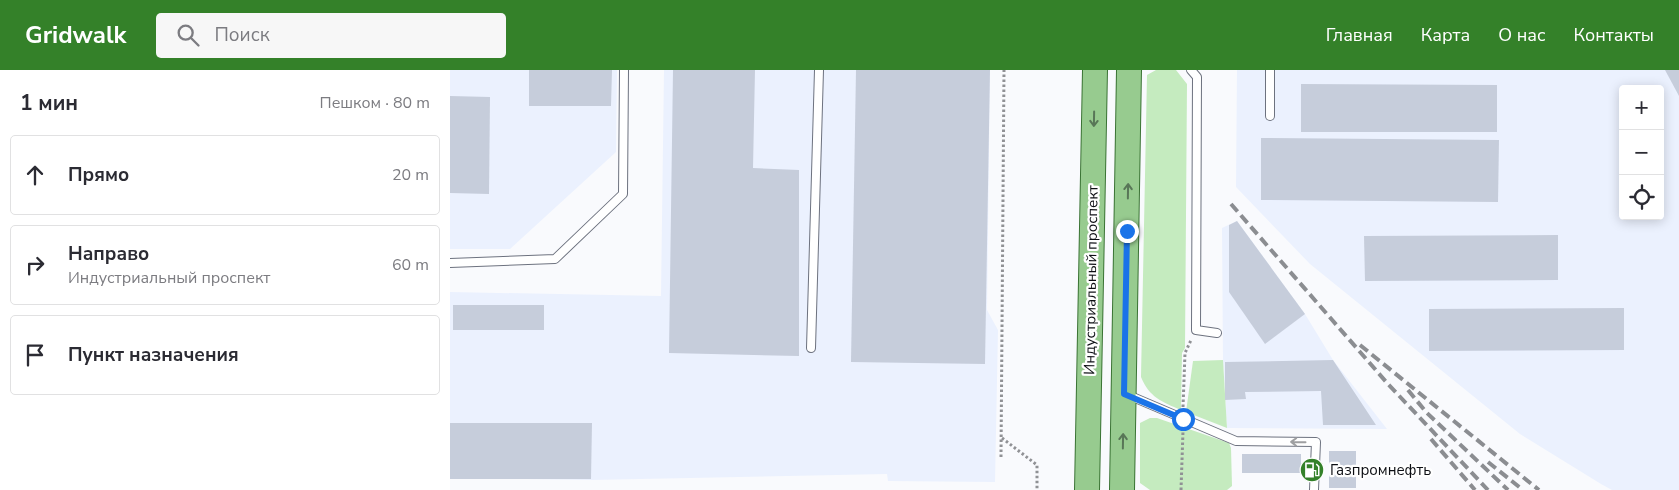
<!DOCTYPE html>
<html lang="ru">
<head>
<meta charset="utf-8">
<style>
	:root { --surface:#fff; --page:#f7f7f7; --text:#2b2b33; --muted:#7c7c81; --line:#e1e1e2; --accent:#348129 }
	body { margin:0; font-family:"Nunito Sans",sans-serif; background:var(--page); color:var(--text) }
	.controls { position:absolute; right:15px; top:15px; display:grid; overflow:hidden; border-radius:5px; box-shadow:0 2px 12px #0003 }
	.controls button { width:45px; height:45px; display:grid; place-items:center; padding:0; border:0; border-bottom:1px solid var(--line); background:var(--surface); color:var(--text); font:25px sans-serif }
	.stop { position:absolute; width:15px; height:15px; margin:-11px; border:4px solid #1a73e8; border-radius:50%; background:#fff }
	.stop.end { background:#1a73e8; border-color:#fff; box-shadow:0 1px 5px #0008 }
	.list { margin:0; padding:0; list-style:none }
	h2 { display:flex; justify-content:space-between; align-items:center; height:65px; margin:0; padding:0 20px; font-size:21px }
	h2 small { font-size:16px; font-weight:400; color:var(--muted) }
	.list li { display:grid; grid-template-columns:32px 1fr auto; gap:15px; align-items:center; box-sizing:border-box; height:80px; margin:0 10px 10px; padding:0 10px; border:1px solid var(--line); border-radius:5px }
	.list b { display:block; font-size:19px; white-space:nowrap }
	.list p { margin:0; font-size:16px; white-space:nowrap; color:var(--muted) }
	.list em { font-size:16px; font-style:normal; color:var(--muted) }
	.icon { flex:none; width:28px; height:28px; fill:none; stroke:currentColor; stroke-width:2; stroke-linecap:round; stroke-linejoin:round }
	.map { position:relative; flex:none; width:1229px; height:420px; overflow:hidden }
	header { display:flex; align-items:center; gap:30px; box-sizing:border-box; height:70px; padding:0 25px; background:var(--accent); color:#fff }
	header strong { font-size:24px }
	nav { display:flex; gap:28px; margin-inline-start:auto; font-size:18px }
	.search { width:350px; height:45px; background:var(--page); display:flex; align-items:center; gap:12px; box-sizing:border-box; padding:0 18px; border-radius:5px; color:var(--muted); font-size:19px }
	main { display:flex }
	aside { flex:1; background:var(--surface) }
	.map>svg:first-child { display:block }
</style>
</head>
<body>
<header>
<strong>Gridwalk</strong>
<div class="search"><svg class="icon" aria-label="search" viewBox="0 0 24 24"><circle cx="10" cy="10" r="6"/><path d="M15 15l6 6"/></svg>Поиск</div>
<nav><a>Главная</a><a>Карта</a><a>О нас</a><a>Контакты</a></nav>
</header>
<main>
<aside>
<h2>1 мин<small>Пешком · 80 m</small></h2>
<ul class="list">
<li><svg class="icon" aria-label="ahead" viewBox="0 0 24 24"><path d="M12 20V5M6 11l6-6 6 6"/></svg><div><b>Прямо</b></div><em>20 m</em></li>
<li><svg class="icon" aria-label="right" viewBox="0 0 24 24"><path d="M7 20v-9h11M14 6l5 5-5 5"/></svg><div><b>Направо</b><p>Индустриальный проспект</p></div><em>60 m</em></li>
<li><svg class="icon" aria-label="arrive" viewBox="0 0 24 24"><path d="M6 21V4h12l-3 4 3 4H6"/></svg><div><b>Пункт назначения</b></div></li>
</ul>
</aside>
<div class="map">
<svg width="1229" height="420" viewBox="0 0 1229 420">
	<rect width="100%" height="100%" fill="#f9fafd"/>
	<g fill="#ebf1fe" fill-rule="evenodd">
		<path d="M0,0h167l-1,82 -106,97h-60z"/>
		<path d="M214,0h326l-3,240 11,20 -3,152 -107,-1 -1,-7 -296,6 -141,-2v-186l211,4z"/>
		<path d="M787,0h442v420h-67l-11,-6 -81,-50 -210,-170 -74,-77zM1173,19h37v127h-37z"/>
		<path d="M787,151l68,93 28,46 54,69 -160,-1 -4,-68 -1,-132z"/>
	</g>
	<g fill="#c5ebbf">
		<path d="M706,0h20l11,14 -2,264 -3,5 -1,57c-19,-8 -32,-13 -40,-33l6,-302z"/>
		<path d="M773,290l4,68 -41,-16 7,-51z"/>
		<path d="M700,348h7l72,25 2,5 1,38 -5,4h-77l-10,-7v-60z"/>
	</g>
	<g fill="#c6cddb">
		<path d="M79,0h83l-1,36h-82z"/>
		<path d="M223,0h82l-2,98 46,2v186l-130,-3z"/>
		<path d="M406,0h134l-5,294 -134,-2z"/>
		<path d="M1215,0h14v26z"/>
		<path d="M851,14l196,1v47h-196z"/>
		<path d="M0,26l40,1 -1,97 -39,-1z"/>
		<path d="M811,68l238,2 -1,62 -237,-2z"/>
		<path d="M787,151l68,93 -40,30 -36,-52v-67z"/>
		<path d="M1108,165v45l-193,1 -1,-45z"/>
		<rect x="3" y="235" width="91" height="25"/>
		<path d="M1174,238v42l-195,1v-42z"/>
		<path d="M883,290l43,65h-53l-2,-34 -76,1 1,7 -21,1v-38z"/>
		<path d="M0,353h142l-1,56h-141z"/>
		<rect x="879" y="381" width="27" height="37"/>
		<rect x="792" y="384" width="59" height="19"/>
	</g>
	<g fill="none" stroke-linecap="round" stroke-linejoin="round">
		<g stroke="#6d727f" stroke-width="10">
			<g id="service">
				<path d="M741,0l6,7 -1,253 21,3"/>
				<path d="M820,0v46"/>
				<path d="M0,193l105,-4 68,-65 1,-124"/>
				<path d="M361,278l8,-278"/>
				<path d="M678,325l108,46 80,1 -2,48"/>
			</g>
		</g>
		<g stroke="#3a7334" stroke-width="26">
			<g id="primary">
				<path d="M637,420l8,-420"/>
				<path d="M672,420l7,-420"/>
			</g>
		</g>
		<g stroke="#909195" stroke-width="3" stroke-dasharray="2.5 2.5" stroke-linecap="butt">
			<path d="M733,337l2,-54 6,-13"/>
			<path d="M552,368l35,27v25"/>
			<path d="M551,387l3,-387"/>
			<path d="M731,420l2,-59"/>
		</g>
		<use href="#service" stroke="#fff" stroke-width="8"/>
		<use href="#primary" stroke="#97cb8f" stroke-width="24"/>
		<g stroke="#8b8d91" stroke-width="4" stroke-dasharray="10 5" stroke-linecap="butt">
			<path d="M781,134l157,180 100,106"/>
			<path d="M910,275l179,145"/>
			<path d="M958,320l18,22 82,78"/>
			<path d="M981,369l44,51"/>
			<path d="M1038,392l35,28"/>
		</g>
	</g>
	<defs><path id="oneway-shaft" d="M-6 0H5M1.5-3L5.5 0L1.5 3" fill="none" stroke-width="1.6" stroke-linecap="round" stroke-linejoin="round" transform="scale(1.25)"/></defs>
	<g stroke="#587657">
		<use href="#oneway-shaft" transform="translate(644 49) rotate(91)"/>
		<use href="#oneway-shaft" transform="translate(678 121) rotate(-89)"/>
		<use href="#oneway-shaft" transform="translate(673 371) rotate(-89)"/>
	</g>
	<use stroke="#9e9fa1" href="#oneway-shaft" transform="translate(848 372) rotate(-179)"/>
	<g fill="none" stroke-linecap="round" stroke-linejoin="round">
		<path stroke="#1a73e8" stroke-width="6" d="M677,161l-3,163 59,25"/>
	</g>
	<defs>
		<g id="fuel-disc" transform="scale(1.25)"><circle r="9.5" fill="#348129" stroke="#fff"/><path d="M-5.5-6h7V0h2V4h1.3V-2.5L3-4.5l.8-.8L6-3V5H2.5V1h-1V6h-7ZM-4.2-4.7v3.2H.2V-4.7Z" fill="#fff"/></g>
	</defs>
	<g fill-rule="evenodd">
		<use href="#fuel-disc" x="862" y="400"/>
	</g>
	<g text-anchor="middle" stroke-width="4.5" stroke-linejoin="round" paint-order="stroke">
		<g font-size="15" fill="#0c0e13" stroke="#fff">
			<text transform="translate(641 210) rotate(-89)" y="5">Индустриальный проспект</text>
		</g>
		<g font-size="15" fill="#0c0e13" stroke="#fff" text-anchor="start">
			<text x="880" y="405">Газпромнефть</text>
		</g>
	</g>
</svg>
<div class="controls">
<button>+</button>
<button>−</button>
<button><svg class="icon" aria-label="locate" viewBox="0 0 24 24"><circle cx="12" cy="12" r="6"/><path d="M12 2v4M12 18v4M2 12h4M18 12h4"/></svg></button>
</div>
<div class="stop" style="left:733px;top:349px"></div>
<div class="stop end" style="left:677px;top:161px"></div>
</div>
</main>
</body>
</html>
